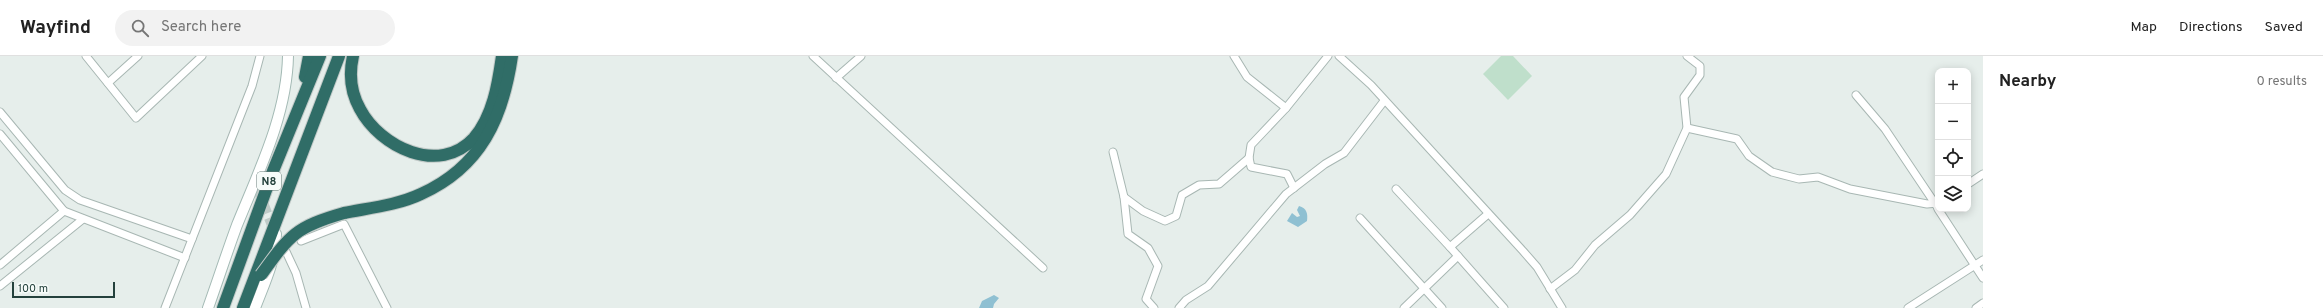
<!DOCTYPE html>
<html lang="en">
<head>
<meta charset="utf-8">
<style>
	:root { --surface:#fff; --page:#f2f2f2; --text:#222; --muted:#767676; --line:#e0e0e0 }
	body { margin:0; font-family:Overpass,sans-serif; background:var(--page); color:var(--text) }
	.controls { position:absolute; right:12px; top:12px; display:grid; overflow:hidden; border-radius:8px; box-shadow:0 2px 10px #0003 }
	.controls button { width:36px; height:36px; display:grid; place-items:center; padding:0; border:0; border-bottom:1px solid var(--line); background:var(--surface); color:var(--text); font:20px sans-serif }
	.scale { position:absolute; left:12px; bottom:10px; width:103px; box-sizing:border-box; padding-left:4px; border:2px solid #24413c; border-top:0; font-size:11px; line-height:14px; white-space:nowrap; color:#24413c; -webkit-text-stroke:3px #f6fbf9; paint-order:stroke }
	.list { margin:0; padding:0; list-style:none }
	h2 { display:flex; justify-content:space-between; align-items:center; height:52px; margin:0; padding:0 16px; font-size:17px }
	h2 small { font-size:13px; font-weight:400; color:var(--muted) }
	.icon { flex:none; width:22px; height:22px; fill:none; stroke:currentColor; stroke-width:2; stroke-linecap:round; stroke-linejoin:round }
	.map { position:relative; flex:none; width:1983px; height:252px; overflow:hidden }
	header { display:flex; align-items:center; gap:24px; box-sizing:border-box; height:56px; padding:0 20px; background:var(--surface); border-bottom:1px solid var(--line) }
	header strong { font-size:19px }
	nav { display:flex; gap:22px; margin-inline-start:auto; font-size:14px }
	.search { width:280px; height:36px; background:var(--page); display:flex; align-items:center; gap:10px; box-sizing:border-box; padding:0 14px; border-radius:22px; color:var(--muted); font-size:15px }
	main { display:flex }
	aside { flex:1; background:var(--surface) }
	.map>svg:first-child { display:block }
</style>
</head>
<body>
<header>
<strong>Wayfind</strong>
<div class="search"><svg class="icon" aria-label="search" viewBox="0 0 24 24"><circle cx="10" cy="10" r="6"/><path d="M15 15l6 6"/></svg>Search here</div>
<nav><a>Map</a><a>Directions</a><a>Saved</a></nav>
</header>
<main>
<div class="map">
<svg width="1983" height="252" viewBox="0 0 1983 252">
	<rect width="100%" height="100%" fill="#e6eeeb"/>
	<path fill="#bfdfcb" d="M1501,0h12l19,20 -24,24 -25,-26z"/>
	<g fill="#8fc0d2">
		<path d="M1299,150c8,2 9,8 8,15l-9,6 -11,-6 5,-8 5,4 3,-1 -3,-6z"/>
		<path d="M994,239l5,3 -5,6 -1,4h-14l3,-7z"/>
	</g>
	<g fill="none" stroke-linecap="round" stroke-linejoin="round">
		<path stroke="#bfcbc8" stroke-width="10" stroke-dasharray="10 5" stroke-linecap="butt" d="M258,134l17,43"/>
		<g stroke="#a8b7b3" stroke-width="9">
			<g id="street">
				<path d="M86,0l50,62 66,-62"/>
				<path d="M813,0l230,212"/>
				<path d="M1234,0l13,21 39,31"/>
				<path d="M1339,0l32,29 152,166 14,16 25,41"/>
				<path d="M836,22l25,-22"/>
				<path d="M108,27l30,-27"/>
				<path d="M1856,39l29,34 53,79"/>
				<path d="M0,56l65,78 15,10 112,39"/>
				<path d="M1687,72l50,11 12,17 23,16 27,7 19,-2 32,12 77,15 11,-1"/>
				<path d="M0,78l64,77 121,47"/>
				<path d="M1113,96l11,45 19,14 22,10 11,-5 6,-21 17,-10 20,-1 30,-26"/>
				<path d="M1968,128l15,-10"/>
				<path d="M1294,132l-7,-14 -36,-7 -2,-9 2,-13 35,-37 42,-52"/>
				<path d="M1396,133l54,58"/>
				<path d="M1124,141l4,37 20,14 10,18 -12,33 8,9"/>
				<path d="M1938,153l45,69"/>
				<path d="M1488,158l-38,33 54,61"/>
				<path d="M1360,162l82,90"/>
				<path d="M301,185l43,-17 43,84"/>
				<path d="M282,187l14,30 10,35"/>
				<path d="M0,209l64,-54"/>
				<path d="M0,230l83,-67"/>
				<path d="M1550,233l25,-19 20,-25 35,-30 36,-41 21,-46 -3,-31 16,-22v-9l-13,-10"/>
				<path d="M165,252l87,-222 8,-30"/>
				<path d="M1179,252l7,-8 22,-14 78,-92 39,-30 19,-11 40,-52"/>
				<path d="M1404,252l54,-52"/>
				<path d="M1908,252l75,-48"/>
				<path d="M1976,252l7,-5"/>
			</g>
		</g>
		<g stroke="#a4bab5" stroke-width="12">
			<g id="secondary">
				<path d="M208,252c10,-28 19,-56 29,-83 22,-54 50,-111 51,-169"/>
				<path d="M255,252c9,-24 21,-48 21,-74"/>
			</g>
		</g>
		<g stroke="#c2cac8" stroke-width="14">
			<g id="highway">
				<path d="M353,0c-4,18 -2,37 7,53 20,38 79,67 114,29 19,-22 24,-54 28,-82"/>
				<path d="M305,21l4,-21"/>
				<path d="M344,157c25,-5 54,-8 77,-19 60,-27 82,-76 91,-138"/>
				<path d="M223,252l50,-137 47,-115"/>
				<path d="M243,252l96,-252"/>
			</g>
		</g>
		<use href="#street" stroke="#fff" stroke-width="7"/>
		<use href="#secondary" stroke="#fff" stroke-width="10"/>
		<use href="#highway" stroke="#306d67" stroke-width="12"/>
		<g stroke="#c2cac8" stroke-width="14" stroke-linecap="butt">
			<path id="highway-bridge" d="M261,219c29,-40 34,-48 83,-62"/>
		</g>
		<use href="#highway-bridge" stroke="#306d67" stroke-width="12"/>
	</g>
	<g text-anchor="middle" stroke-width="3" stroke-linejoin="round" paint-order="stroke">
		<rect fill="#f6fbf9" stroke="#637975" stroke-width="1" x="257" y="116" width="24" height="18" rx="3"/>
		<g font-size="11" font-weight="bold" fill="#24413c">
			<text x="269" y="129">N8</text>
		</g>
	</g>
</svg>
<div class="controls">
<button>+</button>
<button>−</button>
<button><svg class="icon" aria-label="locate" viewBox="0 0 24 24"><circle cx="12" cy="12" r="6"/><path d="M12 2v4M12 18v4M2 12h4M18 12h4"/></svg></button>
<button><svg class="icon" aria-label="layers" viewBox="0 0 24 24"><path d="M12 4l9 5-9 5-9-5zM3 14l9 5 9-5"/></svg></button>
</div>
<div class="scale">100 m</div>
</div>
<aside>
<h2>Nearby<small>0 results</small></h2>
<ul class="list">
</ul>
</aside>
</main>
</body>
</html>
